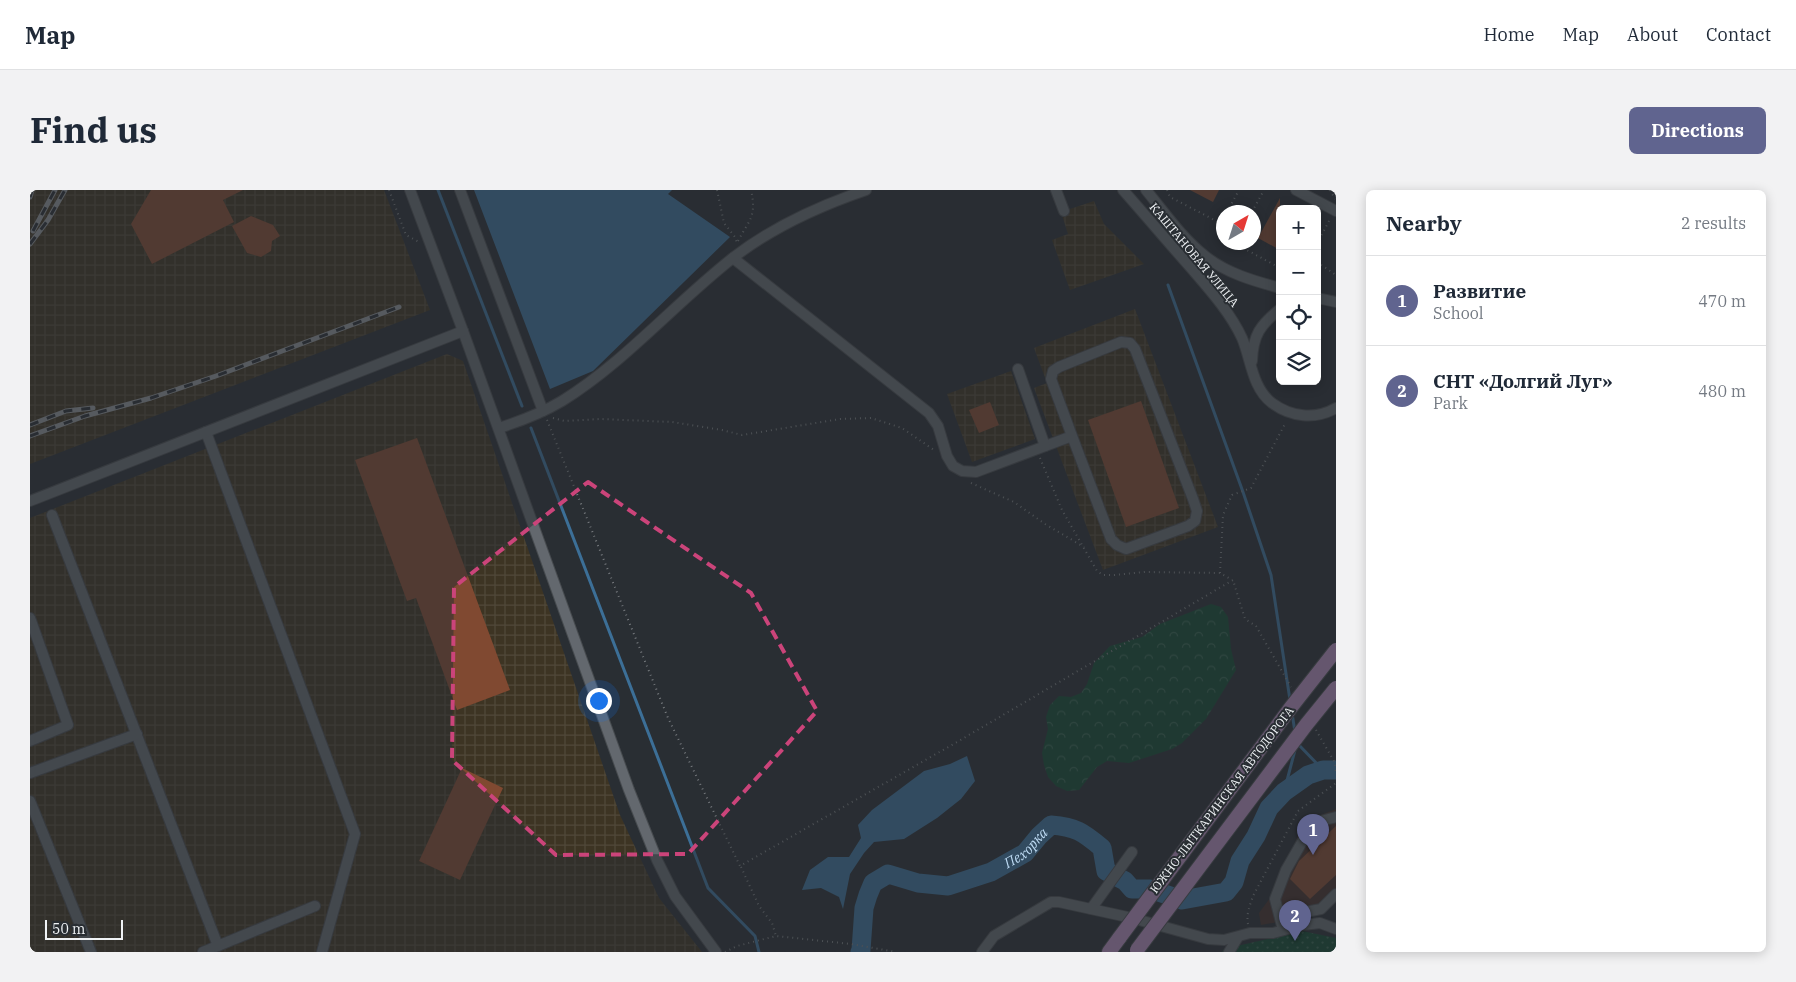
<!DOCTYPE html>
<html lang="en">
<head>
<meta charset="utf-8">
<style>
	:root { --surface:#fff; --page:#f2f2f3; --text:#1f2937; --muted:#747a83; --line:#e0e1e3; --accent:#60648f }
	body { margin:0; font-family:"IBM Plex Serif",serif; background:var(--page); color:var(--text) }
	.controls { position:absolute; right:15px; top:15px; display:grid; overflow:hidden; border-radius:8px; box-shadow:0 2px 12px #0003 }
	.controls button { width:45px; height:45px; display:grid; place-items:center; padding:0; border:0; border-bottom:1px solid var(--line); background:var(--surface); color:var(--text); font:25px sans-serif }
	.compass { position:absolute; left:1186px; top:15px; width:45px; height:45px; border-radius:50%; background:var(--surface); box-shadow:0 2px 12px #0003; rotate:39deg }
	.scale { position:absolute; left:15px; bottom:12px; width:78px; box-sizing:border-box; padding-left:5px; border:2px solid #eff2f5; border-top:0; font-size:14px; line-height:18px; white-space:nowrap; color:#eff2f5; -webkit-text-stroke:4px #292e33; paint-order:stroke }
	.you { position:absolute; left:568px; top:510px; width:18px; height:18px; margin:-12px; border:4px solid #fff; border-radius:50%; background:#1a73e8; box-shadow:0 0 0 8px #1a73e833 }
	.badge { display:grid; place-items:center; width:32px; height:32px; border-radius:50%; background:var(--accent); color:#fff; font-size:16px; font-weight:700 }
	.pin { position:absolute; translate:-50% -41px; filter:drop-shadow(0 1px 2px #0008) }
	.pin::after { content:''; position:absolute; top:26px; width:18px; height:15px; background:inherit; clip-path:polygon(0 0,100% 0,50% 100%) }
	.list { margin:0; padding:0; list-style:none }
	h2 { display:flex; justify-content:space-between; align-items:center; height:65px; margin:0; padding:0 20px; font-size:21px }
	h2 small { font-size:16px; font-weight:400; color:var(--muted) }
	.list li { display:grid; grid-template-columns:32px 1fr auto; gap:15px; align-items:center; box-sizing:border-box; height:90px; padding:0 20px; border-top:1px solid var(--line) }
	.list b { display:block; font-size:19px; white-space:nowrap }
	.list p { margin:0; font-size:16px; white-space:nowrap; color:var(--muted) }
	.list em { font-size:16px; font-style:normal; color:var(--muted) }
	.icon { flex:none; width:28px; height:28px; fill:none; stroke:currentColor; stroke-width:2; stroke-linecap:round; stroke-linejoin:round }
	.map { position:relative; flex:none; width:1306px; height:762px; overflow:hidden; border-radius:8px }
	header { display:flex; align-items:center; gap:30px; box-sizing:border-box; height:70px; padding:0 25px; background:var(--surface); border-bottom:1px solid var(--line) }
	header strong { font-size:24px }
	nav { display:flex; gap:28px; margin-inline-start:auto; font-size:18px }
	.intro { display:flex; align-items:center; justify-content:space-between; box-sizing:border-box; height:120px; padding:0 30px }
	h1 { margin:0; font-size:35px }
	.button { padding:12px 22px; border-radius:8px; background:var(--accent); color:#fff; font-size:18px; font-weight:700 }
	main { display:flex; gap:30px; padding:0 30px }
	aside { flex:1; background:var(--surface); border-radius:8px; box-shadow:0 2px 12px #0003 }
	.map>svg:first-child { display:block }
</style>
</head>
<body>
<header>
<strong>Map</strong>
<nav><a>Home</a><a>Map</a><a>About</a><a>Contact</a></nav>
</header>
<div class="intro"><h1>Find us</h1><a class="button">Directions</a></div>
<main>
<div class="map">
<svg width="1306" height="762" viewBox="0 0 1306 762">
	<defs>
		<pattern id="industrial-grid" width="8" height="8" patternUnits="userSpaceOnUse" patternTransform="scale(1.25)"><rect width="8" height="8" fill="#3d3423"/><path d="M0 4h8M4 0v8" fill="none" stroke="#504839"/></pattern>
		<pattern id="forest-crowns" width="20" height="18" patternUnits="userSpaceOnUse" patternTransform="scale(1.25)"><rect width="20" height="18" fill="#134832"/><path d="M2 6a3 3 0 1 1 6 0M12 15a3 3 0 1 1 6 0" fill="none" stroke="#366350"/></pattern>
		<pattern id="park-dots" width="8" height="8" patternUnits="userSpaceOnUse" patternTransform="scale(1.25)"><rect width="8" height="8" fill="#134832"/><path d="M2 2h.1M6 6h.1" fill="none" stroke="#366350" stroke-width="1.8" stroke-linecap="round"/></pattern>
	</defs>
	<rect width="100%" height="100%" fill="#292e33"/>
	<g fill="url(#industrial-grid)">
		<path d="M0,0h354l46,120 -400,154z"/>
		<path d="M1064,11l10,23 40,40 -74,26 -18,-50 16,-6 -7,-22z"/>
		<path d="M1105,119l83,218 -115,43 -69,-182 13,-5 -13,-35z"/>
		<path d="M417,164l16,7 157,454 39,83 43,54h-672v-434z"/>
		<path d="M981,181l24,68 -63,23 -25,-68z"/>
	</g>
	<path fill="#43302b" d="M1306,619v92l-14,13 -61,11 -2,-12 19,-26 25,-65z"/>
	<path fill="url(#forest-crowns)" d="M1181,414l10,3 7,10 3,32 5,21 -30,49 -24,24 -10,6 -43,14 -22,-2 -10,6 -18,23 -12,1 -11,-5 -8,-9 -4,-12 -2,-12 6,-24 -2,-12 4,-12 9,-9 12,1 10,-4 6,-9 7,-21 16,-17 32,-9 18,-13z"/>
	<path fill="url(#park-dots)" d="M1272,741l34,7v14h-114l2,-3z"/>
	<g fill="#3c6f97">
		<path d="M444,0h198l-4,4 62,43 -137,134 -43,18z"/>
		<path d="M937,566l8,25 -14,18 -24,19 -33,21 -30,3 -10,11 -14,21 -7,35 -4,-12 -18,-9 -19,2 8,-20 18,-13h21l12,-19 -3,-13 14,-15 52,-39 26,-7z"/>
	</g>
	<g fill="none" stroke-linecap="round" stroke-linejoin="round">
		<g stroke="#3c6f97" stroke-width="3">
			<path d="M408,0l84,216"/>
			<path d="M1138,95l75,207 28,83 19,125"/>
			<path d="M501,238l177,460 47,48 4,16"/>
			<path d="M1262,523l3,19"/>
			<path d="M1267,553l26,27"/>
			<path d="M1254,602l11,-42"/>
		</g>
		<path stroke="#3c6f97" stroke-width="19" id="s1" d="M830,762l1,-2 3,-42 4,-13 5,-12 15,-9 30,9 30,3 43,-14 34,-19 14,-17 12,-11c25,2 32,7 51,23l4,23 19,10 7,8h18l32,11 44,-8 8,-10 6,-21 16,-25 13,-28 15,-16 24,-17 15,-5h13"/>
	</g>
	<g fill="#804931">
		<path d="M121,0h92l-20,10 11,22 -82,42 -21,-40z"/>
		<path d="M1160,0h29l-6,12z"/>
		<path d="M1250,8v52l-22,-12z"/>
		<path d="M221,26l22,9 7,11 -8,5 -1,10 -10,6 -14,-4 -15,-27z"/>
		<path d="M1111,211l38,107 -53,19 -38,-107z"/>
		<path d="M960,212l9,23 -20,8 -10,-23z"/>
		<path d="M387,248l93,252 -53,20 -41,-112 -9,3 -52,-141z"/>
		<path d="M432,578l41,20 -43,92 -41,-19z"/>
		<path d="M1306,636v49l-26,24 -20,-20 9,-18z"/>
	</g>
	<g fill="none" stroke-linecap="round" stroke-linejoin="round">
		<g stroke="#474b4f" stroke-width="12">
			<g id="minor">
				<path d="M380,0l53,141 166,459 28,70 18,36 41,56"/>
				<path d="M430,0l83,221"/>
				<path d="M1026,0l8,21"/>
				<path d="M1093,0c23,26 45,52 68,78 18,21 39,44 51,70 9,21 10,50 30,65 19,14 43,17 64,5"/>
				<path d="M1116,0c19,23 36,48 59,66 21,17 49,25 75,32"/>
				<path d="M1266,0l40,21"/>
				<path d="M703,68l196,155 9,13 9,30 6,10 9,5 14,1 96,-36 39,103 6,6 9,4 62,-23 7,-5 2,-10 -4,-12 -58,-150 -5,-6 -9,-1 -62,25 -6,4 -2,8 21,57"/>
				<path d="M1287,108l19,4"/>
				<path d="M1222,171c1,-26 8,-36 28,-52"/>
				<path d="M988,179l27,77"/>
				<path d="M469,238c22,-7 43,-15 63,-27 63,-39 113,-98 172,-144 39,-30 85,-51 132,-67"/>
				<path d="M176,242l149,402 -33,118"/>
				<path d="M0,311l433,-170"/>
				<path d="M22,325l166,431"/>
				<path d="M0,428l38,107 -38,16"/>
				<path d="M0,583l107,-39"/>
				<path d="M0,611l61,151"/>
				<path d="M1061,719l41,-57"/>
				<path d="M1250,727l41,-8 15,-15"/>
				<path d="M1253,740l-8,-31 11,-29 27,-47 23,-6"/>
				<path d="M173,762l112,-46"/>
				<path d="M952,762l12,-16 57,-34h8l73,16 76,21 16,1 26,-7h23l30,-8 17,-2 16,6"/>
				<path d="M1199,762l9,-15"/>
			</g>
		</g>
		<g stroke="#474b4f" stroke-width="16">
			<path id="major" d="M1079,762l11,-15"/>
		</g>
		<g stroke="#767a7e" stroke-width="2" stroke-dasharray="1 4" stroke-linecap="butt">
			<path d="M359,0l17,45 13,7"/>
			<path d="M687,0l7,33 11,14 2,6"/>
			<path d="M1137,0l3,7 54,28"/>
			<path d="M1300,0l5,9"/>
			<path d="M1197,22l12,-22"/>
			<path d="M1222,22l12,-22"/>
			<path d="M1191,34l3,-5"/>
			<path d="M708,51c11,-21 19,-24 13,-51"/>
			<path d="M1213,52l2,7 35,19"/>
			<path d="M1287,54l13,-25"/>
			<path d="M1287,72l19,13"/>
			<path d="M523,228l12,3 35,-2 72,3 50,8 20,5 98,-16 31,-1 31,10 32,22"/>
			<path d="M517,230l121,298 72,148 217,-124 276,-162 12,39 11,7 35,61"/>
			<path d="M1010,268l22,52 35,61 6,4h11l31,-3 75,1 12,7"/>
			<path d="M941,293l43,19 31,22 39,23"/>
			<path d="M1190,383l3,-58 9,-20 19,-7 35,-66"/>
			<path d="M1286,540l19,33 1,11"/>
			<path d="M711,677l18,39 13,17 4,13"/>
			<path d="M1218,734c-2,-10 2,-19 5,-28l45,-85 38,-28"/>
			<path d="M695,762l12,-6 39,-10 75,8 45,8"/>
		</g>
		<use href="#minor" stroke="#63686e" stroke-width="10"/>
		<use href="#major" stroke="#ad87b5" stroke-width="14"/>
		<g stroke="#8c9094" stroke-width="5">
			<g id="rail">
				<path d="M0,7l2,-7"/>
				<path d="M3,41l22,-41"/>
				<path d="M0,54l18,-24 17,-30"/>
				<path d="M0,235l36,-14 27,-3"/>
				<path d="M0,246l55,-20 66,-18 65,-22 183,-69"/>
			</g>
		</g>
		<use href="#rail" stroke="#292e33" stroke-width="3" stroke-dasharray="9" stroke-linecap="butt"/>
		<g stroke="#474b4f" stroke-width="16" stroke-linecap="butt">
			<g id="major-bridge">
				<path d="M1090,747l172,-231 44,-56"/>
				<path d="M1107,760l169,-225 30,-37"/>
			</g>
		</g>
		<use href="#major-bridge" stroke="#ad87b5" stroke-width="14"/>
	</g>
	<path d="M0 0H1306V762H0ZM558,292l163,111 66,118 -129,143 -132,1 -104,-95 2,-173z" fill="#292e33" fill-opacity=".55" fill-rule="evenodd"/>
	<path fill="none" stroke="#cb447a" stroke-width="4" stroke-dasharray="10 6" stroke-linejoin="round" d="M558,292l163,111 66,118 -129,143 -132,1 -104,-95 2,-173z"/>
	<g text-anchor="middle" stroke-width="4" stroke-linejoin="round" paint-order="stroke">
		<g font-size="12" fill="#eff2f5" stroke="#292e33">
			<text transform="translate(1164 65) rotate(50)" y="4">КАШТАНОВАЯ УЛИЦА</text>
			<text transform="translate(1192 610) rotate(-53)" y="4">ЮЖНО-ЛЫТКАРИНСКАЯ АВТОДОРОГА</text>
		</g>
		<g font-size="14" font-style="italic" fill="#bfdcf5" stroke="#292e33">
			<text dy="5" stroke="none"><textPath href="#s1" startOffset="238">Пехорка</textPath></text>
		</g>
	</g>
</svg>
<div class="controls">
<button>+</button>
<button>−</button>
<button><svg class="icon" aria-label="locate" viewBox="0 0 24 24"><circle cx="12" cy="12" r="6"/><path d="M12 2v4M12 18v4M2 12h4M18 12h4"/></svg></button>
<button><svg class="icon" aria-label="layers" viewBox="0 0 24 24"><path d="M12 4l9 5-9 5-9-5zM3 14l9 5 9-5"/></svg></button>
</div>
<svg class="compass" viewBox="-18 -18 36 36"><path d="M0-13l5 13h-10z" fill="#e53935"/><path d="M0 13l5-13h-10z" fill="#747a83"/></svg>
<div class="scale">50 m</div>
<div class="you"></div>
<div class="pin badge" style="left:1283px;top:665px">1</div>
<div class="pin badge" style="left:1265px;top:751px">2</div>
</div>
<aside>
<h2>Nearby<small>2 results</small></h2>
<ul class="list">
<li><span class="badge">1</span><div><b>Развитие</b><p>School</p></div><em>470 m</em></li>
<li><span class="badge">2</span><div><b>СНТ «Долгий Луг»</b><p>Park</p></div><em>480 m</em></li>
</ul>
</aside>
</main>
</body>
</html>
